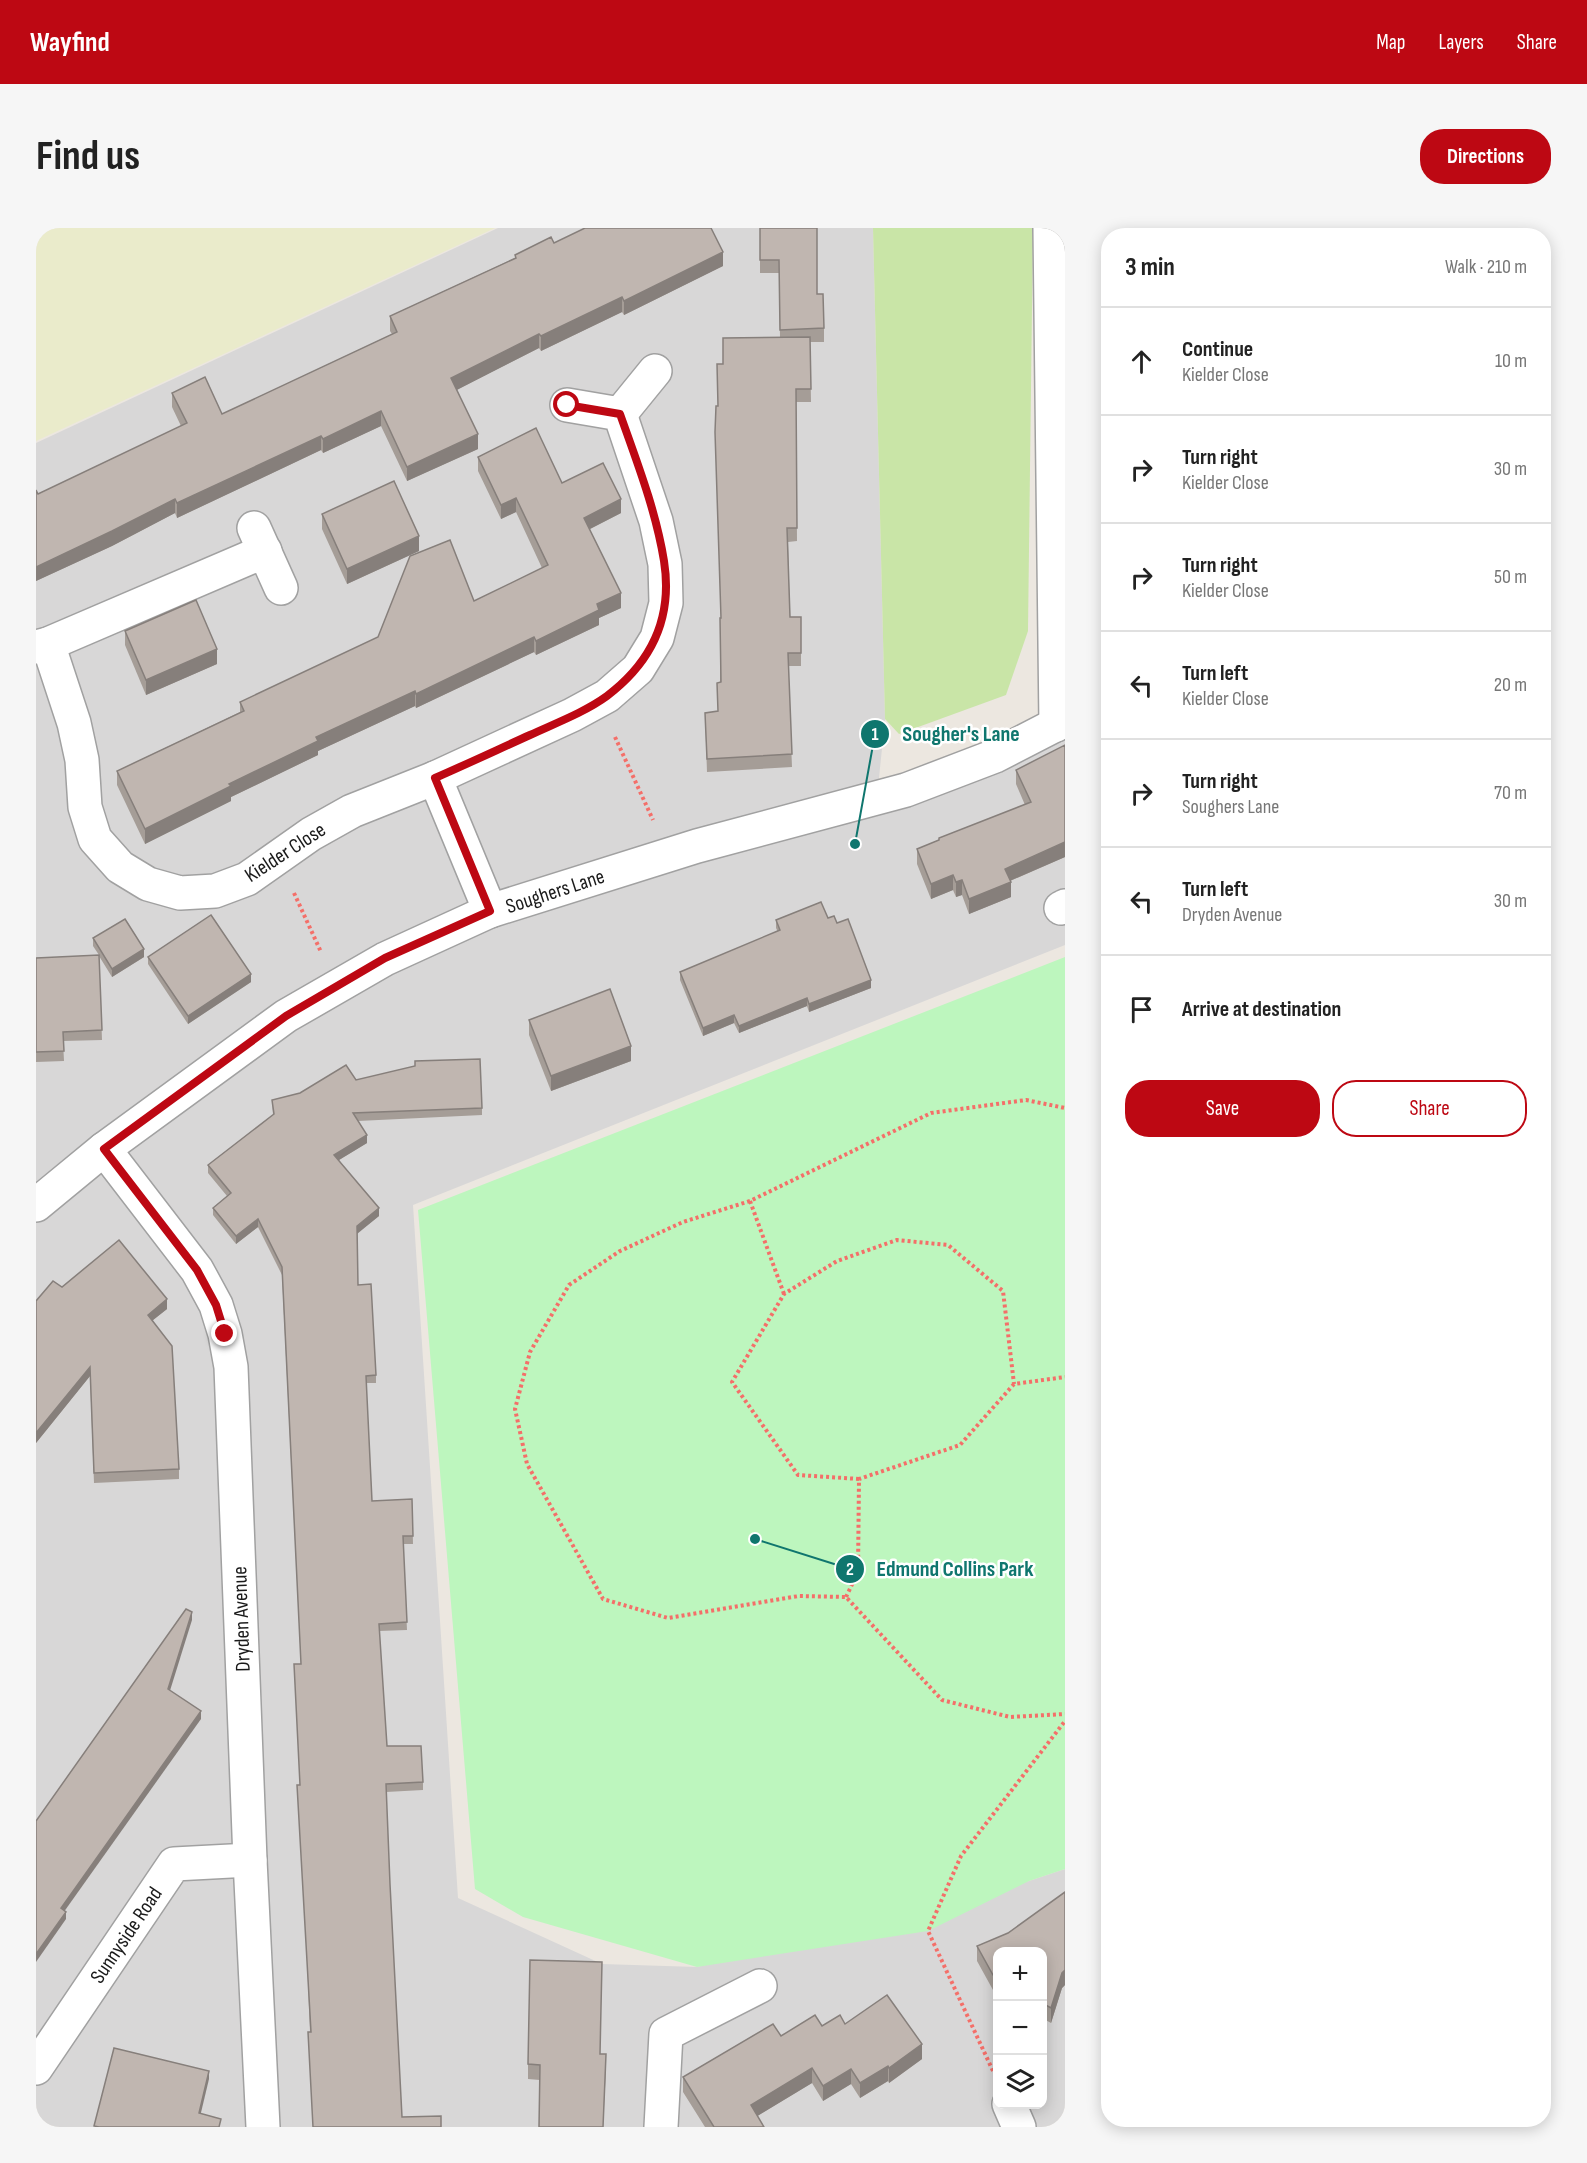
<!DOCTYPE html>
<html lang="en">
<head>
<meta charset="utf-8">
<style>
	:root { --surface:#fff; --page:#f6f6f6; --text:#222; --muted:#767676; --line:#e0e0e0; --accent:#bd0813 }
	body { margin:0; font-family:"Sofia Sans Condensed",sans-serif; background:var(--page); color:var(--text) }
	.controls { position:absolute; right:18px; bottom:18px; display:grid; overflow:hidden; border-radius:12px; box-shadow:0 3px 15px #0003 }
	.controls button { width:54px; height:54px; display:grid; place-items:center; padding:0; border:0; border-bottom:2px solid var(--line); background:var(--surface); color:var(--text); font:30px sans-serif }
	.stop { position:absolute; width:18px; height:18px; margin:-14px; border:4px solid #bd0813; border-radius:50%; background:#fff }
	.stop.end { background:#bd0813; border-color:#fff; box-shadow:0 2px 6px #0008 }
	.list { margin:0; padding:0; list-style:none }
	h2 { display:flex; justify-content:space-between; align-items:center; height:78px; margin:0; padding:0 24px; font-size:26px }
	h2 small { font-size:20px; font-weight:400; color:var(--muted) }
	.list li { display:grid; grid-template-columns:39px 1fr auto; gap:18px; align-items:center; box-sizing:border-box; height:108px; padding:0 24px; border-top:2px solid var(--line) }
	.list b { display:block; font-size:22px; white-space:nowrap }
	.list p { margin:0; font-size:20px; white-space:nowrap; color:var(--muted) }
	.list em { font-size:20px; font-style:normal; color:var(--muted) }
	.actions { display:flex; gap:12px; padding:18px 24px }
	.actions a { flex:1; padding:14px 0; border:2px solid var(--accent); border-radius:24px; text-align:center; font-size:21px; color:var(--accent) }
	.actions .main { background:var(--accent); color:#fff }
	.icon { flex:none; width:33px; height:33px; fill:none; stroke:currentColor; stroke-width:2; stroke-linecap:round; stroke-linejoin:round }
	.map { position:relative; flex:none; width:1029px; height:1899px; overflow:hidden; border-radius:24px }
	header { display:flex; align-items:center; gap:36px; box-sizing:border-box; height:84px; padding:0 30px; background:var(--accent); color:#fff }
	header strong { font-size:28px }
	nav { display:flex; gap:33px; margin-inline-start:auto; font-size:21px }
	.intro { display:flex; align-items:center; justify-content:space-between; box-sizing:border-box; height:144px; padding:0 36px }
	h1 { margin:0; font-size:42px }
	.button { padding:15px 27px; border-radius:24px; background:var(--accent); color:#fff; font-size:21px; font-weight:700 }
	main { display:flex; gap:36px; padding:0 36px }
	aside { flex:1; background:var(--surface); border-radius:24px; box-shadow:0 3px 15px #0003 }
	.map>svg:first-child { display:block }
</style>
</head>
<body>
<header>
<strong>Wayfind</strong>
<nav><a>Map</a><a>Layers</a><a>Share</a></nav>
</header>
<div class="intro"><h1>Find us</h1><a class="button">Directions</a></div>
<main>
<div class="map">
<svg width="1029" height="1899" viewBox="0 0 1029 1899">
	<rect width="100%" height="100%" fill="#ece7e0"/>
	<path fill="#d8d7d7" fill-rule="evenodd" d="M462,0h375l12,491 -10,98 190,-82v210l-652,260 45,693 144,66 95,3 332,-86 36,-12v258h-1029v-1684zM962,1724h44v152h-44z"/>
	<path fill="#eaebcb" d="M0,0h459l-459,213z"/>
	<path fill="#c9e5a7" d="M837,0h160l-5,403 -22,64 -107,39 -14,-15z"/>
	<path fill="#bdf6be" d="M1029,729v912l-36,12 -101,50 -231,36 -174,-50 -48,-28 -57,-679z"/>
	<g fill="none" stroke-linecap="round" stroke-linejoin="round">
		<g stroke="#a1a1a1" stroke-width="36">
			<g id="minor">
				<path d="M1014,0l6,497"/>
				<path d="M584,186l35,-43"/>
				<path d="M218,300l27,60"/>
				<path d="M12,416l26,79 8,37 3,47 10,32 25,28 28,17 32,9 35,-2 32,-12 64,-45 41,-23 83,-33 137,-63 35,-19 31,-27 19,-31 9,-35 -1,-39 -9,-43 -36,-107 -53,-9"/>
				<path d="M0,419l12,-3 217,-93"/>
				<path d="M399,550l55,133"/>
				<path d="M1025,680l4,-2"/>
				<path d="M68,921l93,121 19,35 9,29 6,33 19,493 13,267"/>
				<path d="M0,977l68,-56 182,-133 99,-57 105,-48 207,-65 209,-56 89,-34 70,-36"/>
				<path d="M0,1840l138,-204 76,-4"/>
				<path d="M973,1876l10,23"/>
				<path d="M625,1899l5,-93 94,-48"/>
			</g>
		</g>
		<g stroke="#f46f69" stroke-width="4" stroke-dasharray="3 3" stroke-linecap="butt">
			<path d="M579,509l38,83"/>
			<path d="M258,665l27,59"/>
			<path d="M714,973l-67,21 -63,29 -51,34 -39,67 -15,57 12,55 76,135 65,19 131,-22 47,1 96,103 68,17 55,-3"/>
			<path d="M748,1066l-34,-93 181,-88 95,-13 39,8"/>
			<path d="M823,1251l-61,-4 -66,-93 52,-88 53,-33 60,-21 51,5 55,46 11,93"/>
			<path d="M810,1369l12,-25 1,-93 101,-34 54,-61 51,-7"/>
			<path d="M957,1843l-65,-140 33,-75 104,-135"/>
		</g>
		<use href="#minor" stroke="#fff" stroke-width="33"/>
	</g>
	<g fill="#a59d97">
		<path d="M724,0l57,66 7,34v14h-14l1,60h-15l1,139 -9,1 2,75h11v49h-13l4,101 -85,5 -2,-59 13,-2 -1,-28 3,-1 1,-64 -3,-212 5,-42 57,-27 -1,-64h-19z"/>
		<path d="M518,15l169,23 -99,49 -2,-3 -81,39 -2,-3 -83,42 22,59 -71,32 -26,-55 -58,27 -2,-3 -144,68 -2,-5 -63,33 -76,35v-91l2,4 143,-68 -9,-19v-14l50,21 170,-80 -2,-3v-15l125,-58v-3z"/>
		<path d="M442,229l84,26 59,30 -31,16 31,79 -22,10v7l-63,30 -2,-3 -118,56 -1,-2 -97,45v4l-87,42v4l-86,43 -28,-59v-14l123,-59v-10l234,-101 68,-33 -26,-56 -15,7 -23,-48z"/>
		<path d="M286,286l97,37 -72,33 -25,-55z"/>
		<path d="M89,403l92,33 -71,31 -21,-50z"/>
		<path d="M980,542l49,87 -55,24 1,16 -42,17 -7,-19 -6,2 -3,-7 -22,9 -14,-35v-15l22,-9v-2l86,-33 -9,-21z"/>
		<path d="M792,690l9,5 34,65 -62,24 -2,-6 -68,27 -5,-10 -31,13 -23,-56v-8l98,-40 -2,-4v-8z"/>
		<path d="M57,710l51,19 -32,20 -13,-21 3,84 -39,1 1,20 -28,1v-104l63,-3 -6,-9z"/>
		<path d="M112,729l103,25 -63,42 -40,-60z"/>
		<path d="M493,792l102,41 -80,30 -22,-56z"/>
		<path d="M320,852l126,28v7l-124,6 9,22 -28,17 40,56 -22,17 1,52 18,90v8h-10l6,118 40,-2 1,45h-10l4,86 -28,1 8,115 36,36v8l-37,2 -73,335 -3,-95 -10,-247 1,-121 -19,-389 -24,-48 -22,17 -23,-29v-7l14,-12 -19,-23v-8l65,-50 -1,-15z"/>
		<path d="M26,1059l105,22 -14,11 26,149v10l-85,4 -4,-107 -54,67v-142z"/>
		<path d="M1029,1664v93l-3,3 -11,35 -9,-5v-66h-44v41l-5,-3 -16,-29v-15l31,-13z"/>
		<path d="M809,1796l77,35 -33,24 -1,-2 -28,17 -9,-14 -28,17 -11,-18 -55,33 7,11h-59l-22,-35v-15l98,-41 41,-10z"/>
		<path d="M564,1826l6,15 -3,58h-64l1,-47 -12,-1v-15z"/>
	</g>
	<g fill="#867f7b">
		<path d="M687,24v14l-99,49v-14z"/>
		<path d="M586,69v15l-81,39v-15z"/>
		<path d="M503,106v14l-88,45v-15z"/>
		<path d="M345,183v15l-58,27v-14z"/>
		<path d="M442,206v15l-71,32v-14z"/>
		<path d="M285,208v14l-144,68v-15z"/>
		<path d="M480,270v14l-15,7v-14z"/>
		<path d="M139,271v14l-63,33 -76,35v-14z"/>
		<path d="M585,271v14l-37,19v-14z"/>
		<path d="M383,308v15l-72,33v-15z"/>
		<path d="M585,365v15l-22,10v7l-63,30v-14l61,-37z"/>
		<path d="M498,409v15l-118,56v-14z"/>
		<path d="M181,421v15l-71,31v-15z"/>
		<path d="M379,463v15l-97,45v4l-87,42v4l-86,43v-15l171,-92z"/>
		<path d="M1029,614v15l-60,26v-14z"/>
		<path d="M917,647v15l-22,9v-15z"/>
		<path d="M926,652v15l-6,2v-15z"/>
		<path d="M975,654v15l-42,17v-15z"/>
		<path d="M108,721v8l-32,20v-8z"/>
		<path d="M215,746v8l-63,42v-8z"/>
		<path d="M835,752v8l-62,24v-8z"/>
		<path d="M771,770v8l-68,27v-7z"/>
		<path d="M698,787v8l-31,13v-8z"/>
		<path d="M595,818v15l-80,30v-15z"/>
		<path d="M331,907v8l-33,20v-8z"/>
		<path d="M343,980v8l-22,18v-8z"/>
		<path d="M222,991v8l-22,17v-8z"/>
		<path d="M131,1071v10l-19,15v-9z"/>
		<path d="M54,1139v9l-54,67v-10z"/>
		<path d="M156,1384v8l-24,77v-8z"/>
		<path d="M165,1483v8l-140,197v-8z"/>
		<path d="M30,1684v7l-30,43v-8z"/>
		<path d="M1029,1742v15l-3,3 -11,35v-15l11,-35z"/>
		<path d="M886,1816v15l-33,24v-15z"/>
		<path d="M852,1838v15l-28,17v-15z"/>
		<path d="M776,1840v15l-61,37v-15z"/>
		<path d="M815,1841v15l-28,17v-15z"/>
		<path d="M173,1843v8l-10,42v-8z"/>
	</g>
	<g fill="#c0b6b0" stroke="#867f7b" stroke-width="1.5">
		<path d="M549,0h126l12,24 -99,49 -2,-4 -81,39 -2,-2 -88,44 27,56 -71,33 -26,-56 -58,28 -2,-3 -144,67 -2,-4 -63,32 -76,36v-77l2,4 149,-71 -15,-30 33,-16 17,37 175,-82 -7,-16 126,-58 -1,-3 36,-18 3,6z"/>
		<path d="M724,0h57v66h6l1,34 -44,2 -1,-70h-19z"/>
		<path d="M774,109l1,52h-15l1,139h-10l3,89h11v36h-13l4,101 -85,5 -2,-46 13,-2 -1,-28 4,-1 -1,-64h1l-6,-186 1,-26h2l-1,-42h6v-26z"/>
		<path d="M500,200l26,55 41,-20 18,36 -37,19 37,75 -24,11 2,6 -63,31 -2,-4 -118,57 -1,-3 -99,46 2,4 -89,43 2,2 -86,43 -28,-58 127,-60 -4,-9 138,-65 32,-81 40,-16 24,61 74,-36 -32,-67 -15,7 -23,-48z"/>
		<path d="M358,253l25,55 -72,33 -25,-55z"/>
		<path d="M160,372l21,49 -71,31 -21,-49z"/>
		<path d="M1029,517v97l-60,27 6,13 -42,17 -7,-19 -6,2 -3,-7 -22,9 -14,-35 22,-9v-2l92,-36 -15,-32z"/>
		<path d="M785,674l7,16 6,-2 3,7 11,-4 23,61 -62,24 -2,-6 -68,28 -5,-11 -31,13 -23,-56 100,-42 -4,-10z"/>
		<path d="M175,687l40,59 -63,42 -40,-59z"/>
		<path d="M89,691l19,30 -32,20 -19,-31z"/>
		<path d="M63,727l3,75 -39,2 1,19 -28,1v-94z"/>
		<path d="M574,761l21,57 -80,30 -22,-56z"/>
		<path d="M444,831l2,49 -129,5 14,22 -33,20 45,53 -22,18 1,59 13,-1 5,91 -10,1 6,125 40,-2 1,37h-10l4,86 -28,2 8,122h34l2,36 -37,2 4,100 12,233 39,-1v11h-128l-5,-95h3l-14,-247h3l-6,-121h7l-19,-397 -24,-48 -22,17 -23,-28 18,-15 -23,-28 66,-51 -2,-14 28,-7 46,-28 10,15 59,-14v-5z"/>
		<path d="M83,1012l48,59 -19,16 24,31 7,123 -85,4 -4,-106 -54,66v-132l17,-20 9,6z"/>
		<path d="M150,1381l6,3 -24,77 33,22 -140,197 5,4 -30,42v-133z"/>
		<path d="M1029,1664v78l-3,3 -11,35 -9,-5v-51h-44v26l-5,-3 -16,-29 31,-13z"/>
		<path d="M494,1732l72,2 -2,92h6l-3,73h-64l1,-62 -12,-1z"/>
		<path d="M851,1767l35,49 -33,24 -1,-2 -28,17 -9,-14 -28,17 -11,-18 -61,37 13,22h-50l-31,-50 90,-53 8,12 34,-21 7,11 18,-11 5,9z"/>
		<path d="M78,1820l95,23 -10,42 22,6 -2,8h-120l-5,-1z"/>
	</g>
	<g fill="none" stroke-linecap="round" stroke-linejoin="round">
		<path stroke="#bd0813" stroke-width="8" d="M189,1106l-9,-29 -19,-35 -93,-121 182,-133 99,-58 105,-47 -55,-133c32,-14 64,-29 95,-43 26,-12 55,-23 77,-39 45,-34 66,-78 57,-135 -8,-50 -27,-99 -44,-147l-53,-9"/>
	</g>
	<g text-anchor="middle" stroke-width="5" stroke-linejoin="round" paint-order="stroke">
		<g font-size="21" fill="#1a1a1a" stroke="#fff">
			<text transform="translate(249 624) rotate(-33)" y="7">Kielder Close</text>
			<text transform="translate(519 663) rotate(-18)" y="7">Soughers Lane</text>
			<text transform="translate(205 1391) rotate(-92)" y="7">Dryden Avenue</text>
			<text transform="translate(90 1707) rotate(-56)" y="7">Sunnyside Road</text>
		</g>
	</g>
	<path fill="none" stroke="#0f766e" stroke-width="2" d="M819 616L839 506M719 1311L814 1341"/>
	<g fill="#0f766e" stroke="#fff" stroke-width="2">
		<circle cx="819" cy="616" r="6"/>
		<circle cx="719" cy="1311" r="6"/>
		<circle cx="839" cy="506" r="15"/>
		<circle cx="814" cy="1341" r="15"/>
	</g>
	<g font-size="18" text-anchor="middle" font-weight="bold" fill="#fff">
		<text x="839" y="512">1</text>
		<text x="814" y="1347">2</text>
	</g>
	<g font-size="22" text-anchor="middle" font-weight="bold" fill="#0f766e" stroke="#fff" stroke-width="5" stroke-linejoin="round" paint-order="stroke">
		<text x="925" y="513">Sougher's Lane</text>
		<text x="919" y="1348">Edmund Collins Park</text>
	</g>
</svg>
<div class="controls">
<button>+</button>
<button>−</button>
<button><svg class="icon" aria-label="layers" viewBox="0 0 24 24"><path d="M12 4l9 5-9 5-9-5zM3 14l9 5 9-5"/></svg></button>
</div>
<div class="stop" style="left:531px;top:177px"></div>
<div class="stop end" style="left:189px;top:1106px"></div>
</div>
<aside>
<h2>3 min<small>Walk · 210 m</small></h2>
<ul class="list">
<li><svg class="icon" aria-label="ahead" viewBox="0 0 24 24"><path d="M12 20V5M6 11l6-6 6 6"/></svg><div><b>Continue</b><p>Kielder Close</p></div><em>10 m</em></li>
<li><svg class="icon" aria-label="right" viewBox="0 0 24 24"><path d="M7 20v-9h11M14 6l5 5-5 5"/></svg><div><b>Turn right</b><p>Kielder Close</p></div><em>30 m</em></li>
<li><svg class="icon" aria-label="right" viewBox="0 0 24 24"><path d="M7 20v-9h11M14 6l5 5-5 5"/></svg><div><b>Turn right</b><p>Kielder Close</p></div><em>50 m</em></li>
<li><svg class="icon" aria-label="left" viewBox="0 0 24 24"><path d="M17 20v-9H6M10 6l-5 5 5 5"/></svg><div><b>Turn left</b><p>Kielder Close</p></div><em>20 m</em></li>
<li><svg class="icon" aria-label="right" viewBox="0 0 24 24"><path d="M7 20v-9h11M14 6l5 5-5 5"/></svg><div><b>Turn right</b><p>Soughers Lane</p></div><em>70 m</em></li>
<li><svg class="icon" aria-label="left" viewBox="0 0 24 24"><path d="M17 20v-9H6M10 6l-5 5 5 5"/></svg><div><b>Turn left</b><p>Dryden Avenue</p></div><em>30 m</em></li>
<li><svg class="icon" aria-label="arrive" viewBox="0 0 24 24"><path d="M6 21V4h12l-3 4 3 4H6"/></svg><div><b>Arrive at destination</b></div></li>
</ul>
<div class="actions"><a class="main">Save</a><a>Share</a></div>
</aside>
</main>
</body>
</html>
